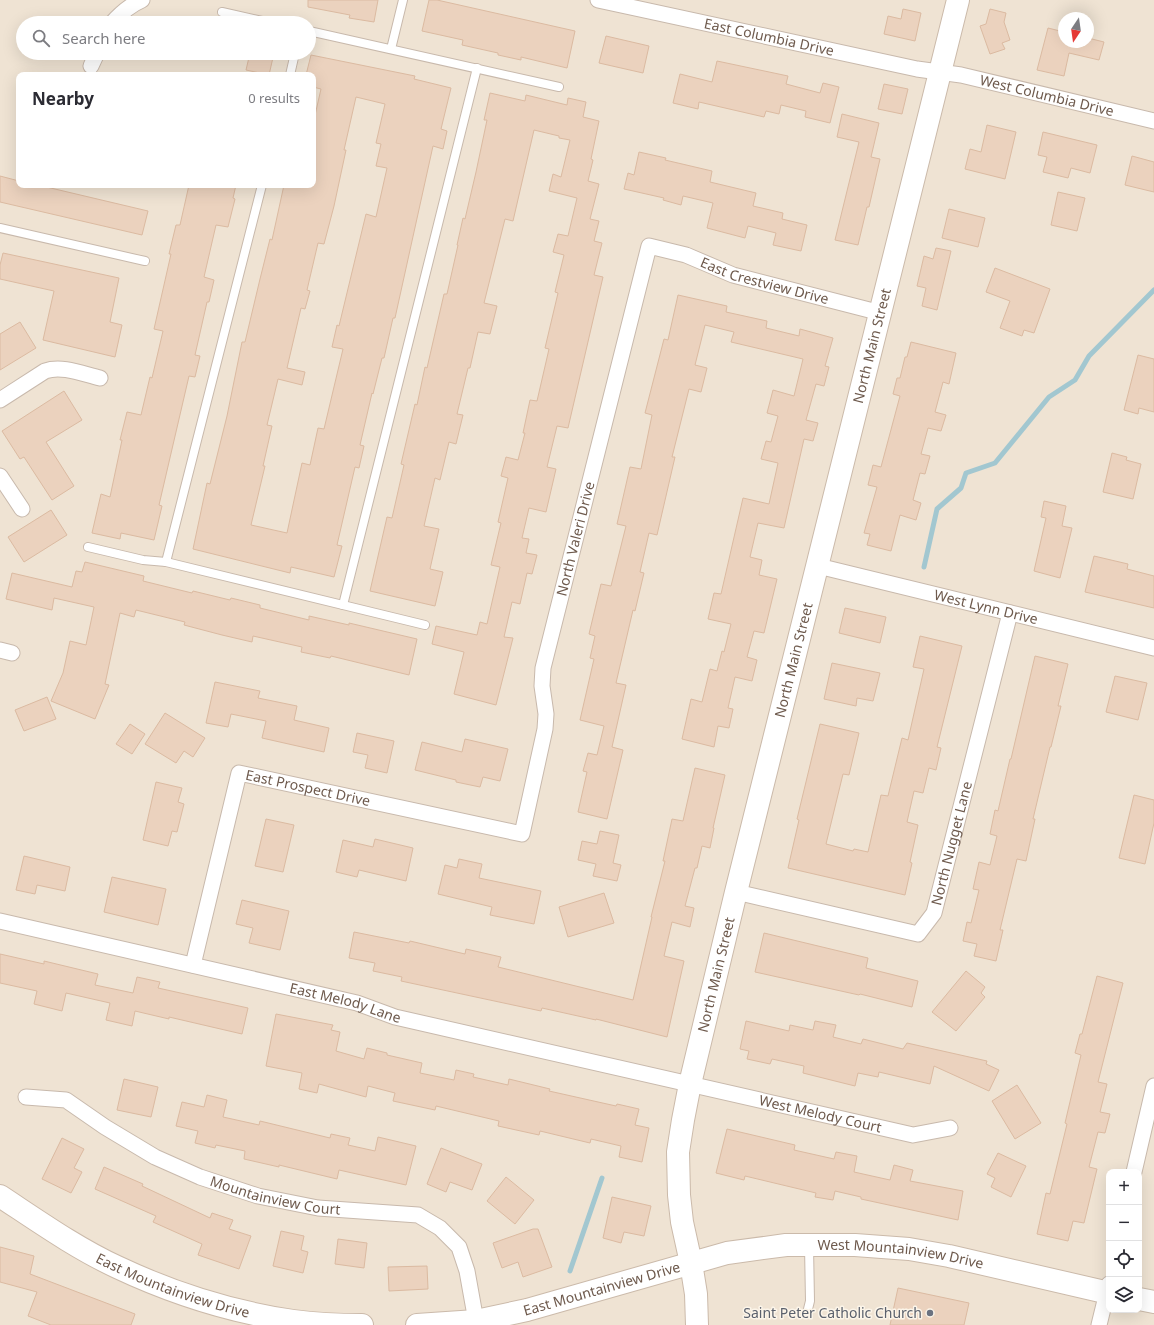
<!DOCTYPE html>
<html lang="en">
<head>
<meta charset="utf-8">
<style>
	:root { --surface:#fff; --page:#f2f2f3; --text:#2b2b33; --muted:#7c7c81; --line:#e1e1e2 }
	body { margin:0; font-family:"Noto Sans",sans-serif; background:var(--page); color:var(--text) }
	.controls { position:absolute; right:12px; bottom:12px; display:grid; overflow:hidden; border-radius:8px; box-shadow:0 4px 16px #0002 }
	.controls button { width:36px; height:36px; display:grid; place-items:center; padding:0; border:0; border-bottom:1px solid var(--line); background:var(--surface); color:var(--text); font:20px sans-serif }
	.compass { position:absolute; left:1058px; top:12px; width:36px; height:36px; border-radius:50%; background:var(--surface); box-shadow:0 4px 16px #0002; rotate:193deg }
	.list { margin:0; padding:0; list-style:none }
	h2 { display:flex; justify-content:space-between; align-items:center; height:52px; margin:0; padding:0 16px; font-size:17px }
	h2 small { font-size:13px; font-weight:400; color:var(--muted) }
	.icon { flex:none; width:22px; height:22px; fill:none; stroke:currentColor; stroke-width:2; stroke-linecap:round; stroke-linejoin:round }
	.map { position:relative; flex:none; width:1154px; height:1325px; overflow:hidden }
	.search { position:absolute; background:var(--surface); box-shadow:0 4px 16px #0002; left:16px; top:16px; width:300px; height:44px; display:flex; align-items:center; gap:10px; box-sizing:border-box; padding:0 14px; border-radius:22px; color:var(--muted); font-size:15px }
	.panel { position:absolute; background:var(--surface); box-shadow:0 4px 16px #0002; left:16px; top:72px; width:300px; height:116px; border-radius:8px }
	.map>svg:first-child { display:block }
</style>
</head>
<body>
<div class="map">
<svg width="1154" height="1325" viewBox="0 0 1154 1325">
	<rect width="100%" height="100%" fill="#f9f1e3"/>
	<path fill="#efe3d3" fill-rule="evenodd" d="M0,0h1154v1325h-1154zM1064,18h24v24h-24zM23,23h286v30h-286zM19,75h294v110h-294zM1109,1172h30v138h-30z"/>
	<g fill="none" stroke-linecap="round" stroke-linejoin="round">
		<g stroke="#a2c7d0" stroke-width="5">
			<path d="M924,567l13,-58 24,-21 5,-15 29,-10 54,-66 26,-17 14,-24 65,-66"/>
			<path d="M570,1271l32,-93"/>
		</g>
	</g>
	<g fill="#ebd2be" stroke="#dbbaa1" fill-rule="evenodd">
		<path d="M308,0h70l-4,22 -25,-4 1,-3 -42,-8z"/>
		<path d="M429,0h8l138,31 -8,37 -46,-11v3l-23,-5v-2l-36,-8 1,-5 -41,-9z"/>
		<path d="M903,9l18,4 -6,28 -31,-7 4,-18 13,3z"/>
		<path d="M990,9l16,4 -2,9 6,18 -8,3 3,6 -15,5 -10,-28 6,-2z"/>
		<path d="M1048,28l16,4v10h24v-4l16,4 -5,18 -30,-7 -5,23 -27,-6z"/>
		<path d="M606,36l43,10 -6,27 -44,-10z"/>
		<path d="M250,53h24l-5,22 -23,-5z"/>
		<path d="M311,55l104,21 -1,3 37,9 -10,41 6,2 -4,18 -10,-3 -38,172h-2l-9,40h-2l-9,36 -1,-1 -12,52 4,1 -5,22 -4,-1 -18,78 5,1 -8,31 -43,-10 -1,6 -97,-24 14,-66 3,1 17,-68 15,-74h3l15,-63 10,-40 2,1 12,-55h29v-61l8,-35 -8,-2v-12h-7zM356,97l29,7 -9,39 5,1 -5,22 11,2 -11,49 -10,-3 -27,112 -2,-1 -5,22 11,2 -19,80 -6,-1 -8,37 -8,-2 -15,70 -36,-8 14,-59h-2l9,-40 -5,-1 11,-46 24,6 3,-13 -18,-4 14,-60 4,1 5,-18 -3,-1 11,-47 6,1 10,-38 12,-56h-2z"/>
		<path d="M717,61l71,15 -2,8 34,9 3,-10 16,4 -9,36 -25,-6 1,-6 -25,-6 -2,9 -13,-3 -2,6 -65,-15 -1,7 -25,-6 7,-29 32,8z"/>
		<path d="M884,84l24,5 -6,25 -24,-5z"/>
		<path d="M490,93l35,8 1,-6 41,10 1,-7 18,4 -3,15 16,4 -8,38 2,1 -5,21 11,3 -9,35 9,2 -5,20 8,2 -8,32 9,2 -35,151 -11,-2 -10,41 9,2 -10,43 -17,-4 -7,30 7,1 -3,14 11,2 -5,19 -5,-1 -7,31 -8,-2 -8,35 9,1 -17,67 -42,-11 10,-42 -32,-8 4,-18 41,9 3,-13 7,2 13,-57 -9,-2 10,-42 -3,-1 10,-44 -7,-2 5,-19 12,3 7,-27h-2l7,-33 7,1 12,-52 -4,-1 13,-55 -3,-1 9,-37 -11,-3 5,-18 10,2 9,-38 -28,-7 4,-17 8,3 9,-37 -11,-2v-2l-25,-6 -21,91 -8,-2 -21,84 13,3 -7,28 -12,-2 -8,36h-2l-11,46 6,1 -7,29 -7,-2 -9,38 -5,-2 -11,48 15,3 -9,40 13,3 -8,34 -65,-15 17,-74 5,1 12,-53 -3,-1 14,-60 2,1 8,-38 2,1 17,-74h3l11,-49h-1l6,-27 2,1 11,-47 11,-52h-3z"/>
		<path d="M842,114l37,9 -8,34 9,2 -11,48h-2l-9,38 -23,-5 24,-98 -22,-5z"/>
		<path d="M987,125l29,7 -11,47 -40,-10 5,-20 11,3z"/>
		<path d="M1043,132l54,13 -7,28 -19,-5 -3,10 -25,-6 4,-15 -9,-2z"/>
		<path d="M639,152l27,6 -1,2 47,11 -2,11 46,11 -3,13 30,7 -1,6 25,6 -6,26 -28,-6 3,-12 -28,-7 -3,12 -38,-10 6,-25 -30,-7 -2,9 -18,-5 1,-2 -40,-9 4,-16 6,2z"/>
		<path d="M1132,156l22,6v30l-29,-7z"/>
		<path d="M0,176l19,5v4h19l110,26 -6,24 -142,-33z"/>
		<path d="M189,185h47l-3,13 2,1 -7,28 -12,-2 -12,52 10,3 -5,22h-2l-12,53 5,1 -5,21 -6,-1 -30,129 3,1 -8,34 -33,-7 -1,6 -28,-6 9,-39 9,3 12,-57h-2l7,-28 14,3 9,-38 2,1 11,-47 -9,-2 17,-75h-2l7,-29h4z"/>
		<path d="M1058,192l27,6 -8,33 -26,-6z"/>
		<path d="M949,209l36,9 -7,29 -36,-9z"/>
		<path d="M936,248l15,3 -14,59 -15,-4 4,-18 -9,-2 7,-30 9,3z"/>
		<path d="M3,253l116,25 -9,44 12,3 -7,32 -72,-17 11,-49 -54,-12v-14z"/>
		<path d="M995,268l55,21 -16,44 -10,-3 -2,6 -22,-8 10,-27 -24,-9z"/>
		<path d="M678,295l49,11 -1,6 41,9 -1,7 33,8 1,-7 33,9 -8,28 4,1 -5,19 -8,-2 -10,36 12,3 -5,18 -9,-2 -20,89 -26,-5 -8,34 12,3 -3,15 18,4 -13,54 -10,-2 -7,26 10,3 -5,21 -17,-4 -7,31 5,1 -4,19 -11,-2 -4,21 -32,-8 9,-40 11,3 8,-33 7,2 5,-20 2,1 7,-28 -23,-5 6,-26 7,1 22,-96 26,6 9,-41 -17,-4 5,-18 5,1 7,-26 -11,-3 6,-23 21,6 9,-37 -72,-17 3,-10 -29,-7 -10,40 12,3 -6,24 -12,-3 -17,68h3l-18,78 -8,-2 -9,39 4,1 -9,38 -2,-1 -17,73 10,2 -14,62 11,3 -16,69 -29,-7 9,-40 -4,-1 5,-18 9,2 7,-29 -24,-6 14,-61 -4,-1 5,-22 -6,-2 12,-50 10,2 15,-60 -9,-2 13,-57 11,2 11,-54 -7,-2 19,-74 4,1z"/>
		<path d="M20,322l16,26 -36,22v-36z"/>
		<path d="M911,342l45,11 -7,31 -6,-2 -8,30 11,3 -5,16 -13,-3 -7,26 9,2 -5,18 -5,-1 -7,27 8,3 -5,17 -16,-5 -9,36 -24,-6 3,-11 -6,-1 13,-46 -9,-2 5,-20 8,2 19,-71 -7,-2 4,-16h3l5,-21h2z"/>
		<path d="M1138,355l16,4v53l-15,-4 -1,6 -14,-4z"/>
		<path d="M64,391l18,29 -36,22 28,44 -22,14 -28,-43 -4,2 -18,-28z"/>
		<path d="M1112,453l15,4 -1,3 15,4 -8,35 -30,-7z"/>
		<path d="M1044,501l22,5 -4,20 10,2 -12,50 -26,-7 12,-53 -5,-1z"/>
		<path d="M51,510l16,25 -43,27 -16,-25z"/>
		<path d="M1094,556l34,8 -1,5 27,7v32l-69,-16z"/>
		<path d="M85,562l59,14 -1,5 49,12 1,-2 37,9 1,-2 29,7v3l49,12v-4l40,9v-2l68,16 -8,36 -78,-19 -1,2 -29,-6 1,-5 -49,-11 -1,6 -30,-7 -38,-10 1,-3 -49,-12 -2,7 -14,-4 -15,71 4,1 -14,34 -44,-18 12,-28 7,-32 16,4 8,-38 -40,-9 -2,12 -46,-11 6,-26 60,14 4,-16 6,1z"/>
		<path d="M845,608l41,9 -6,26 -41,-10z"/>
		<path d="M920,636l42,10 -25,101 4,1 -5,22 -7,-2 -6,25 -9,-2 -7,31 11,3 -8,37 2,1 -7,32 -117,-27 11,-48 -2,-1 23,-95 39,9 -10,42 -6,-1 -17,70 27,7 1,-2 14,3 13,-57 7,1 14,-58 6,2 16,-71 -11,-2z"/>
		<path d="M1035,656l33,8 -10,42h3l-10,41h-1l-17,72h2l-9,42 -9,-2 -17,71h3l-7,31 -22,-5 3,-12 -14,-3 4,-19 4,1 8,-33 -6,-1 6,-27 11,3 7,-29 -7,-2 5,-24 3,1 12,-52h1z"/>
		<path d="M832,663l48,10 -7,28 -16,-3 -1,8 -32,-7z"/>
		<path d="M1115,676l32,7 -9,37 -32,-8z"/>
		<path d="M215,682l45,9 -2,7 39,8 -3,14 35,8 -5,24 -62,-14 4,-17 -35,-7 -3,13 -22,-4z"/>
		<path d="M47,697l9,22 -32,12 -9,-21z"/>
		<path d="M165,713l40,25 -12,19 -9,-6 -8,12 -31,-19z"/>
		<path d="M130,724l15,10 -13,20 -16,-10z"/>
		<path d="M357,733l37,8 -7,32 -22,-5 3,-13 -15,-3z"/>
		<path d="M465,739l43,10 -8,32 -17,-4 -3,10 -24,-5v-2l-41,-10 7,-28 40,10z"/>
		<path d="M695,768l30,7 -12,53h1l-4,20 -8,-2 -5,22h-2l-10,38 9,2 -4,19 -18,-5 -8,34 20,5 -17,76 -71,-18v1l-54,-12 -1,3 -140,-30 1,-4 -29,-6 2,-8 -26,-5 5,-26 55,11 1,-2 55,13 1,-5 35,8 -3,10 135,33 19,-83h-1l14,-56h-2l9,-42 11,2z"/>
		<path d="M156,782l26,6 -4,14 6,2 -7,28 -5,-1 -4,15 -25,-6z"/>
		<path d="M1134,795l20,5v23l-9,41 -26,-6z"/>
		<path d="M266,819l28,6 -11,47 -28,-6z"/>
		<path d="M600,831l19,4 -6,28 8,2 -4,16 -24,-5 3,-12 -18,-4 4,-19 15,3z"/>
		<path d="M375,839l38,9 -7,33 -47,-11 -2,7 -21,-5 7,-32 30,7z"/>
		<path d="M24,856l46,11 -5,24 -28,-6 -2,9 -19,-4z"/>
		<path d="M459,859l23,5 -3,14 62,13 -7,33 -44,-9 2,-8 -54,-13 7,-29 12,3z"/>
		<path d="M112,877l54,12 -8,36 -54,-13z"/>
		<path d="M604,893l10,30 -46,14 -9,-30z"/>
		<path d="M242,900l47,11 -9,39 -31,-7 4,-15 -17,-4z"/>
		<path d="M764,933l104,25 -2,10 52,13 -6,26 -52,-13 -1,1 -104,-23z"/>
		<path d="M0,954l44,10v-3l54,13 -3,11 38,8 4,-16 23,5 -2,6 90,20 -6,26 -73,-17v2l-34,-8 -3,15 -26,-6 4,-17 -44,-10 -4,18 -28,-7 3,-13 -37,-8z"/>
		<path d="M966,971l19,16 -4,6 4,4 -29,34 -24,-19z"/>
		<path d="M1097,976l26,7 -25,99 9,2 -7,28 10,2 -5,19 -7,-1 -9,35 8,2 -13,54 -11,-2 -5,20 -31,-7 9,-41 4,1 17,-70 -2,-1 16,-68 -6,-2 5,-19h2z"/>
		<path d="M276,1014l57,11 -2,5 9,2 -4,19 28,8 3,-11 20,5v2l35,8 -2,10 34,7 2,-10 18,4 -1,3 35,8 1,-6 41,10 -1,2 67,15 1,-2 22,5 -4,16 14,3 -7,34 -23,-5 2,-11 -30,-7 -1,4 -50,-12 -1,4 -41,-9 1,-5 -63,-15 -1,4 -42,-9 2,-8 -27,-7 -2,11 -47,-13 -2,9 -18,-4 3,-16 -36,-7z"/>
		<path d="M746,1021l43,10 1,-6 23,5 2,-9 21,4 -3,12 28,7 2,-5 40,10 4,-6 80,18 -1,3 13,6 -10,21 -55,-25 -4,18 -51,-12 -1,5 -20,-4 -3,13 -52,-13 1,-7 -32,-7 -2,5 -23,-5 2,-8 -9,-2z"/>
		<path d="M124,1079l34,8 -7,30 -34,-7z"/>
		<path d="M1017,1085l24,38 -26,16 -23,-38z"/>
		<path d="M207,1095l20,5 -4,17 36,8 1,-4 70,17 1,-4 19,4 -2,7 27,6 3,-14 38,9 -10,39 -67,-15 -2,9 -58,-14v2l-35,-8 1,-8 -29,-6 -1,3 -20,-5 3,-12 -22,-5 6,-24 22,5z"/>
		<path d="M727,1129l68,16 -1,5 40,9 2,-7 21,4 -3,16 36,8 4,-15 19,5 -3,11 53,10 -5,29 -97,-21v-2l-26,-6 -2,9 -18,-3 1,-4 -71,-17 -1,4 -28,-7z"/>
		<path d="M62,1138l22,11 -10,19 8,4 -11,21 -29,-14z"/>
		<path d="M441,1148l41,16 -10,26 -22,-8 -4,10 -19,-8z"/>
		<path d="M998,1153l28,13 -15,31 -20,-10 4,-9 -8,-4z"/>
		<path d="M104,1167l39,17 -1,2 68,32 2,-5 21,7 -4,9 22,7 -12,33 -41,-14 4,-11 -49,-22 3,-6 -61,-27z"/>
		<path d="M506,1177l28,23 -19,24 -28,-23z"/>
		<path d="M612,1197l39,9 -7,30 -20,-4 -3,11 -18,-5z"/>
		<path d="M533,1229h5l14,38 -29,10 -5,-15 -16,6 -9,-25z"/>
		<path d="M281,1231l23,5 -3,14 7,2 -5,21 -30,-7z"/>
		<path d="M338,1239l29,4 -3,25 -29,-4z"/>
		<path d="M0,1247l34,9 -4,18 105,40 -4,11h-80l-23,-9 9,-24 -37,-10z"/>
		<path d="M427,1266l1,23 -39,2 -1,-24z"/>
		<path d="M898,1288l71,15 -5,22h-74z"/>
	</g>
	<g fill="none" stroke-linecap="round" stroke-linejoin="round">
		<g stroke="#c8b9ac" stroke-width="10">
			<g id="lane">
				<path d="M222,12l49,11"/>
				<path d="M309,31l250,56"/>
				<path d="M391,49l12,-49"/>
				<path d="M290,75l5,-22"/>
				<path d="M0,228l145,33"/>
				<path d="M88,547l55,13 23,2 259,63"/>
				<path d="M166,562l96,-377"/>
				<path d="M343,605l134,-537"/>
				<path d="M808,1309l2,-8 -1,-55"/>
			</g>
		</g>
		<g stroke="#c8b9ac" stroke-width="17">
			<g id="street">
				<path id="s1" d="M598,0l319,69 44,6 193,46"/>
				<path d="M112,23c9,-10 18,-18 30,-23"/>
				<path d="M91,66l6,-13"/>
				<path d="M0,400l45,-29c17,-6 38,3 55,7"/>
				<path d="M0,476l22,33"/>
				<path id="s2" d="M818,566l336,82"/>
				<path d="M0,650l12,3"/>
				<path id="s3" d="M736,892l182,42 16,-21 76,-300"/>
				<path id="s4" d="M0,921l357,82 38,14 518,118 37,-7"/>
				<path id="s5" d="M193,965l46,-192 283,61 23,-105 1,-15 -4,-28 1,-18 106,-422 37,9 47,20 148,38"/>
				<path id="s6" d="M26,1097l40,3 39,27 50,30 45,20 58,19 60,12 100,7 22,13 19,19 8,24 9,50"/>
				<path d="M1134,1172l20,-86"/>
				<path d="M1099,1325l10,-41"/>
			</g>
		</g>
		<g stroke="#cbbaaa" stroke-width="24">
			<g id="secondary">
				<path id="s7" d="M0,1196c38,25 76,52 117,71 55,26 115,45 176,54 23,3 47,4 69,4"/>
				<path d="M1139,1299l15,3"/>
				<path id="s8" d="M417,1325l59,-4 51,-11 200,-57 59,-8h69l54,4 40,7 160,37"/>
				<path id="s9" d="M697,1325l-1,-31 -5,-31 -9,-41 -3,-27 -1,-43 5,-32 7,-36 46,-192 222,-892"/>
			</g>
		</g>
		<use href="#lane" stroke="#fff" stroke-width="8"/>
		<use href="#street" stroke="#fff" stroke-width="15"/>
		<use href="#secondary" stroke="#fff" stroke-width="22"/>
	</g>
	<circle fill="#6b7280" stroke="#fcf5e9" stroke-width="1.5" cx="930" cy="1313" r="4"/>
	<g text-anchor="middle" stroke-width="3" stroke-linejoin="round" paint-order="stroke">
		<g font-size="14" fill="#6e5a4d" stroke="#fcf5e9">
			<text dy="5" stroke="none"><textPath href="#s1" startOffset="175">East Columbia Drive</textPath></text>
			<text dy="5" stroke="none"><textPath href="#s1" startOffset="459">West Columbia Drive</textPath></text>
			<text dy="5" stroke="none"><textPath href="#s5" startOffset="1212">East Crestview Drive</textPath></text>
			<text dy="5" stroke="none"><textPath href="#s9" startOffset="1004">North Main Street</textPath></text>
			<text dy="5" stroke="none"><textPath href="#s5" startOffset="789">North Valeri Drive</textPath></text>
			<text dy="5" stroke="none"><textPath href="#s2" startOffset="173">West Lynn Drive</textPath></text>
			<text dy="5" stroke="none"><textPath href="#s9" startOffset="680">North Main Street</textPath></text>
			<text dy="5" stroke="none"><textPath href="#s5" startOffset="268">East Prospect Drive</textPath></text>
			<text dy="5" stroke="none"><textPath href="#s3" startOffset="285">North Nugget Lane</textPath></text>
			<text dy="5" stroke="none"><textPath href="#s9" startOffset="356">North Main Street</textPath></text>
			<text dy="5" stroke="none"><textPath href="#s4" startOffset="355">East Melody Lane</textPath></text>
			<text dy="5" stroke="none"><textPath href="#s4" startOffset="843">West Melody Court</textPath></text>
			<text dy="5" stroke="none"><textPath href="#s6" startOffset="273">Mountainview Court</textPath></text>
			<text dy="5" stroke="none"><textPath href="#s8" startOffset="494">West Mountainview Drive</textPath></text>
			<text dy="5" stroke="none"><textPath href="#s7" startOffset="196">East Mountainview Drive</textPath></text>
			<text dy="5" stroke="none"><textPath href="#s8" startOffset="189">East Mountainview Drive</textPath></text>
		</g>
		<g font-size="14" fill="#5b616d" stroke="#fcf5e9" text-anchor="end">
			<text x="922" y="1318">Saint Peter Catholic Church</text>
		</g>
	</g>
</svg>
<div class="controls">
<button>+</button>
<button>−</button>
<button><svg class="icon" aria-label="locate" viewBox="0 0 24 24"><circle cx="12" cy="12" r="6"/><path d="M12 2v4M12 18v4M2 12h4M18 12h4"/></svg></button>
<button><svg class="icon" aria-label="layers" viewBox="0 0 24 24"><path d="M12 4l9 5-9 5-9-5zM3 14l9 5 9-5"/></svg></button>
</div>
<svg class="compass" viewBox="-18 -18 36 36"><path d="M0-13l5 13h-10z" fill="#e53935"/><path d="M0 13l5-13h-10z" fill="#7c7c81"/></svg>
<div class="search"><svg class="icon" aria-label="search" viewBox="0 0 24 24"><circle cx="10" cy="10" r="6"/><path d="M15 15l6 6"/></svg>Search here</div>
<section class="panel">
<h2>Nearby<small>0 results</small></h2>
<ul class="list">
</ul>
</section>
</div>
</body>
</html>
